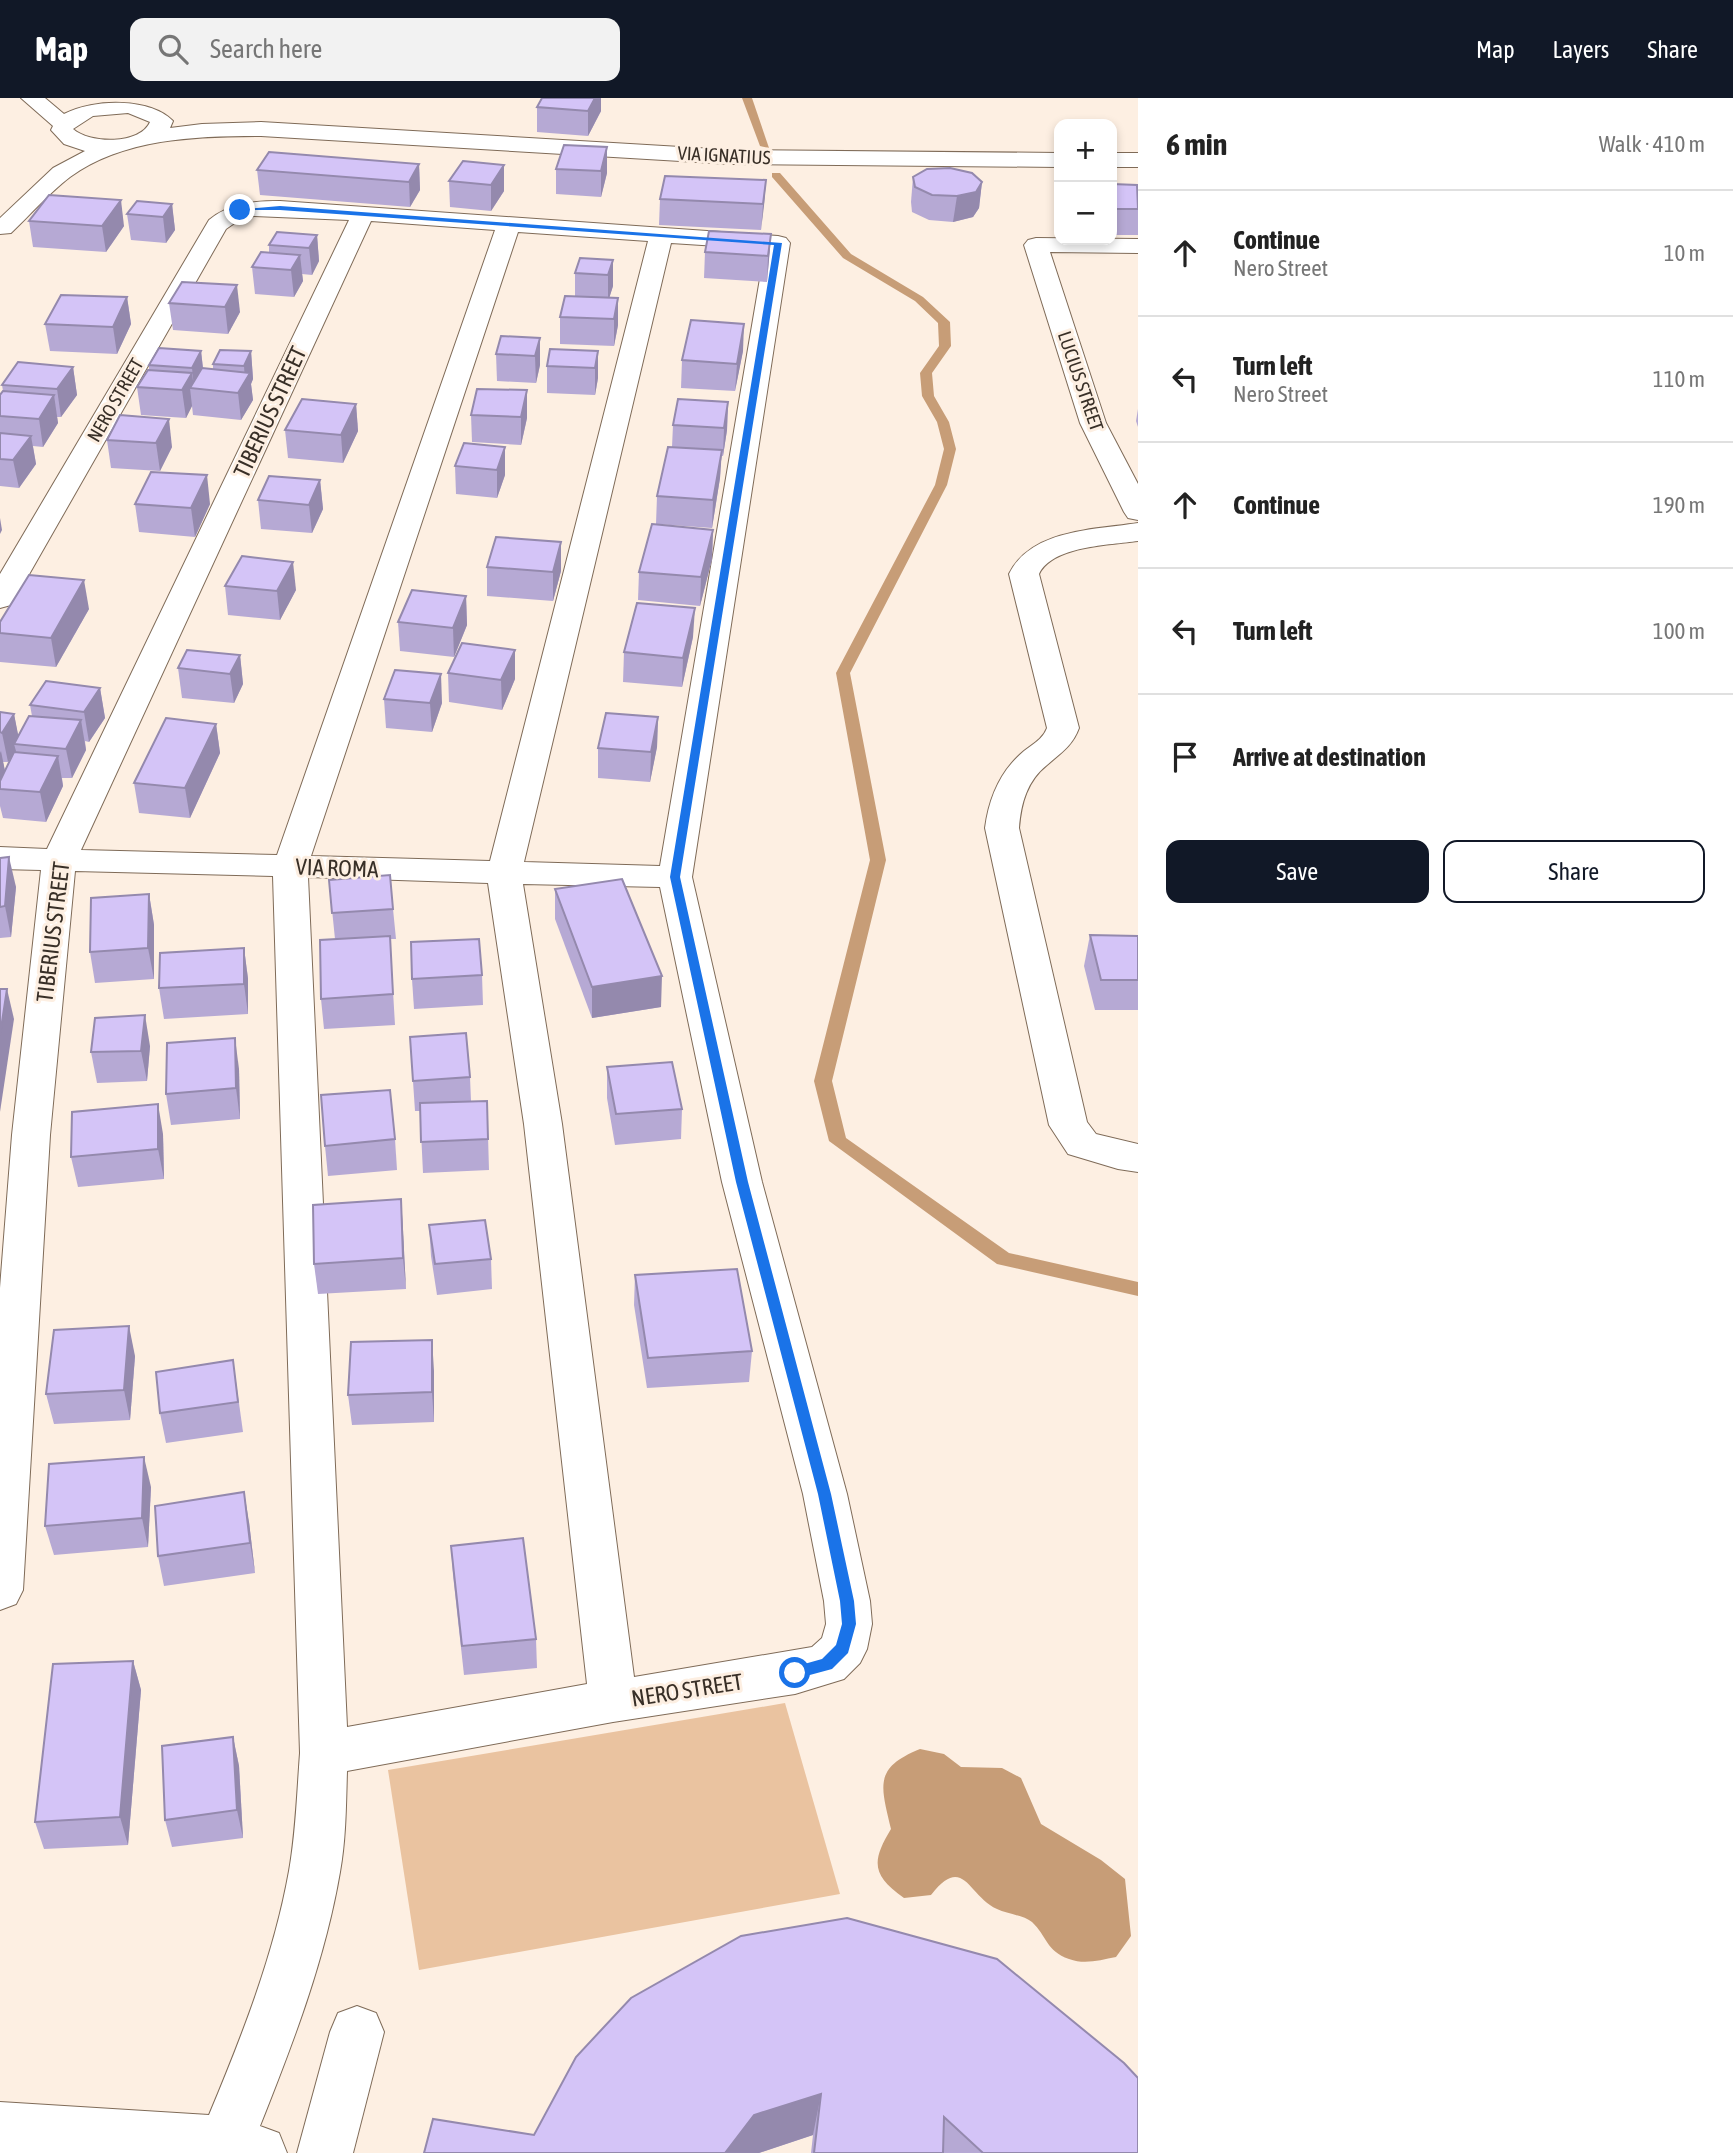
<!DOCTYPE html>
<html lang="en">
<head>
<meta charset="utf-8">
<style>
	:root { --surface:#fff; --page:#f2f2f2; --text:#222; --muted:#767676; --line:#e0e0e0; --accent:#111827 }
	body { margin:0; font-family:"Asap Condensed",sans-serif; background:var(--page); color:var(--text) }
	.controls { position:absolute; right:21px; top:21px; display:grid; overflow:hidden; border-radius:14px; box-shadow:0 4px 10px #0003 }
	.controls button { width:63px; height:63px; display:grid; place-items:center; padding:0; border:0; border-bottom:2px solid var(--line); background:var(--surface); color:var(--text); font:35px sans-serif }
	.stop { position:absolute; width:21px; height:21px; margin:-16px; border:5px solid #1a73e8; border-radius:50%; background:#fff }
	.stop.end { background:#1a73e8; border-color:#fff; box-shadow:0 2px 7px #0008 }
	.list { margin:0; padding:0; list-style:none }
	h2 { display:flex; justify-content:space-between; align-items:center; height:91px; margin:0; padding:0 28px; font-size:30px }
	h2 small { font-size:23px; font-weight:400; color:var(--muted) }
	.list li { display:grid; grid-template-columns:46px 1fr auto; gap:21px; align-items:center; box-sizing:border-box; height:126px; padding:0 28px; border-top:2px solid var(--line) }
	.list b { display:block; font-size:26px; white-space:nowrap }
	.list p { margin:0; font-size:23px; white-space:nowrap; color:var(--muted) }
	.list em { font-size:23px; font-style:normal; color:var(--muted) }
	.actions { display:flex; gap:14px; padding:21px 28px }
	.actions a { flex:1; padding:16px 0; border:2px solid var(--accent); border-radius:14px; text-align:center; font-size:24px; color:var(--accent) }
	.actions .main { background:var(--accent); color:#fff }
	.icon { flex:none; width:38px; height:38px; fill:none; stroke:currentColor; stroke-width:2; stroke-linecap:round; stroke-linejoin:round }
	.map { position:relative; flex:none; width:1138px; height:2055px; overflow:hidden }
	header { display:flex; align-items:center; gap:42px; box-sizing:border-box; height:98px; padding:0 35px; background:var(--accent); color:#fff }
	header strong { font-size:33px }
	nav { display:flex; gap:38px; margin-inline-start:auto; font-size:24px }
	.search { width:490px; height:63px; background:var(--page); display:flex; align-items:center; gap:18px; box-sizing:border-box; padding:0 24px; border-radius:14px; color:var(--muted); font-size:26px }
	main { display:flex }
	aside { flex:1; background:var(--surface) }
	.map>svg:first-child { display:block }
</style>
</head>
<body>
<header>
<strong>Map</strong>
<div class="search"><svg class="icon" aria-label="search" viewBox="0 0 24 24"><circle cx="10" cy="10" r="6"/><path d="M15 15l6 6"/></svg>Search here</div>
<nav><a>Map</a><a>Layers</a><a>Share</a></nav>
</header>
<main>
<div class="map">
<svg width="1138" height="2055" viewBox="0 0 1138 2055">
	<rect width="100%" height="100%" fill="#fdefe2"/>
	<path fill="#eac3a0" d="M785,1605l55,191 -421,76 -31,-200z"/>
	<path fill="#c79d77" d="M920,1651l24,5 17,13 41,1 19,10 20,46 60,36 24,19 6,57 -15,21c-16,3 -31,8 -47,2 -23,-8 -22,-23 -37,-37 -9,-7 -25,-8 -35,-13 -29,-13 -33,-56 -66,-14l-27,3c-32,-23 -33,-36 -13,-69 -10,-43 -18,-61 29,-80z"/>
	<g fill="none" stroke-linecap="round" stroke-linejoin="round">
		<g fill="#c79d77" fill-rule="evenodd">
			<path d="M742,0h10l17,50 -9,-2z"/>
			<path d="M772,75h8l71,81 72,43 27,25 1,24 -19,27 2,23 15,26 7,27 -9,36 -97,188 36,187 -54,221 14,57 163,115 129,29v14l-141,-32 -168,-123 -15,-60 56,-221 -34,-187 99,-188 9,-36 -7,-27 -15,-26 -2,-23 19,-27 -1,-23 -23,-22 -72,-43 -71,-81z"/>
		</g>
		<g stroke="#7f6b58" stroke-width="2">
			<g id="minor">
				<path d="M21,0h24l19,16c30,-16 87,-16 109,7l-3,7 32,-4 59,-2 470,28 328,3v14l-328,-3 -470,-28c-64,0 -137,2 -191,41 -21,16 -40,38 -59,56l-11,1v-16l53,-50 32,-17 -21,-7 -13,-14 2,-4zM128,15l22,9c-10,23 -60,22 -77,7l20,-13z"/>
				<rect x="1112" y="55" width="26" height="14"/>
				<path d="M280,103l498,35 8,2 4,5 -98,634 70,305 85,312 23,107 2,23 -5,25 -7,14 -16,16 -49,15 -182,28 -266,49c-1,33 -1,68 -7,101 -15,88 -47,171 -80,254l19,7 8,20h-287v-51l209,13c33,-79 65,-160 80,-244 7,-39 8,-79 11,-118l-27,-877 -198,-5 -25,264 -27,455 -7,14 -16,6v-322l12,-153 29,-265 -41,-1v-22l47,2 302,-629 -95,-4 -15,4 -13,9 -211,370 -4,6 -11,3v-34l209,-354c20,-17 45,-19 71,-19zM371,123l124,9 -218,625 -196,-5zM518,134l130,9 -158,620 -179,-5zM671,145l94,6 -105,617 -136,-4zM308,779l180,6 36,241 63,560 -240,43zM523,786l137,3 62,295 81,312 21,107 2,23 -4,14 -10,9 -178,30 -72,-553z"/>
				<path d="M1036,140l102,1v14l-88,-1 56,171 32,61v36l-10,-2 -4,-6 -44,-89 -56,-178 4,-5z"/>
				<path d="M1138,425v18c-28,4 -86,5 -99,33l40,154c-6,17 -18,25 -32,37 -20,16 -26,38 -28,63l68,294 9,12 42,10v28l-20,-3 -50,-15 -19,-29 -64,-297c4,-30 15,-57 39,-77 9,-7 19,-12 23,-23l-38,-154c22,-45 85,-44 129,-51z"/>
				<path d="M357,1908l19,7 8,19 -31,121h-56l33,-121 8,-19z"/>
			</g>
		</g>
		<use href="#minor" fill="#fff" fill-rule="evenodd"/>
	</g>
	<g fill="#b6a9d4" fill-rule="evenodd">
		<path d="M542,0h59v13l-13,25 -51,-4v-25z"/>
		<path d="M607,49v26l-6,24 -45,-3v-25z"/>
		<path d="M419,66l1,26 -10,17 -150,-12 -3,-25z"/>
		<path d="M504,67v26l-13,20 -41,-4 -1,-26z"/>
		<path d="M913,79l69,5 -3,26 -6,9 -20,5 -24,-2 -17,-8 -1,-10z"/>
		<path d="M766,82l-5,50 -102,-5 1,-26z"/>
		<path d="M1112,86l26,3v48h-26z"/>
		<path d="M172,106l3,26 -9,13 -35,-3 -4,-26z"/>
		<path d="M29,123l95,5 -18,26 -73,-5z"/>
		<path d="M771,136l-4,48 -63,-4 1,-26z"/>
		<path d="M317,137l2,26 -7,14 -10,-1 1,7 -9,16 -39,-3 -3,-27 17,-14v-8z"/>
		<path d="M613,162v26l-4,12h9v27l-4,21 -54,-2v-27l15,-21v-23z"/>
		<path d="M182,184l58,30 -12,22 -55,-4 -4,-27z"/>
		<path d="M127,199l4,27 -14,30 -67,-3 -5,-27z"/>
		<path d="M540,240v27l-4,18 -39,-2 -1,-27z"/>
		<path d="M201,253l2,17 10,1v-5l38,-13 2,28 -2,5 2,16 -12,20 -48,-5 -1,-9 -6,12 -45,-3 -4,-28 12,-17v-5z"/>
		<path d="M598,253v27l-3,17 -48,-2v-27z"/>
		<path d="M743,253l-8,40 -54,-3 1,-28z"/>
		<path d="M73,269l4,28 -16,22h-4l1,6 -15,24 -10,-1 3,18 -17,24 -19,-2v-91l3,-4 -1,-6z"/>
		<path d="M527,292v28l-6,27 -49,-3 -1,-27z"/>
		<path d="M728,304l-1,28 -4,26h-2l-1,22 -8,50 -56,-4 1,-28 15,-49 1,-22z"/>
		<path d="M356,306l2,27 -15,32 -55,-5 -3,-28z"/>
		<path d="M1138,311v18l-2,-6z"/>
		<path d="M120,317l52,32 -12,24 -49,-3 -4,-28z"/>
		<path d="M505,349v28l-8,23 -41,-4 -1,-28z"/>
		<path d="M320,382l3,29 -11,24 -51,-4 -3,-29z"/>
		<path d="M135,406h75l-15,33 -56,-5z"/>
		<path d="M713,432l-1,29 -12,47 -62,-6 1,-28z"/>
		<path d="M487,469l74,4 -8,30 -66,-5z"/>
		<path d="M225,488l71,4 -16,30 -52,-5z"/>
		<path d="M466,498l1,29 -13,32 -54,-6 -2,-29z"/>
		<path d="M89,511l-33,58 -56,-5v-40z"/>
		<path d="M693,539l-11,50 -59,-5 1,-30z"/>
		<path d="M515,552v29l-13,31 -53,-8 -1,-29z"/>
		<path d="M240,557l3,29 -9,19 -52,-5 -4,-30z"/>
		<path d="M100,590l5,30 -16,24 -4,-1 1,9 -14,28h-10l1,8 -17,36 -43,-4 -3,-12v-94l14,2 4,22 14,-20 -2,-11zM14,655l-9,18 -2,-9h5z"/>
		<path d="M384,601l58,4 -10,29 -46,-4z"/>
		<path d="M658,619l-1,30 -7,35 -52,-4v-30z"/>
		<path d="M216,626l4,29 -30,65 -51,-5 -5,-30z"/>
		<path d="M0,760l16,29 -5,50 -11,1z"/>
		<path d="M329,782l64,29 3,30h-6l5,86 -71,4 -3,-30 14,-60z"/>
		<path d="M555,791l106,118 -69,11 -37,-99z"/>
		<path d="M149,796l5,31v54l-59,4 -5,-31z"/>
		<path d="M1090,837l48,1v74h-43l-11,-44z"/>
		<path d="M244,850l4,31v35l-84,5 -5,-31z"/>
		<path d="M482,877l1,30 -69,4 -2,-30z"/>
		<path d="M410,939l60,40 1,24h16l2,69 -66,3 -3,-62h-5z"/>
		<path d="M150,948l-3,35 -50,2 -6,-31z"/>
		<path d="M607,969l75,42 -1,30 -66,6 -8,-47z"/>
		<path d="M239,971l1,50 -69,6 -5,-31z"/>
		<path d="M163,1036l1,45 -86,8 -7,-30z"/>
		<path d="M395,1041l2,31 -69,6 -3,-30z"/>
		<path d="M401,1101l5,90 -88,5 -4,-30z"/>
		<path d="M429,1127l62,34 1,30 -55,6 -6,-39z"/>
		<path d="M635,1177l117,76 -3,31 -102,6 -13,-83z"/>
		<path d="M135,1258l-5,64 -76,4 -8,-30z"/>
		<path d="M233,1262l10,72 -77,11 -6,-30z"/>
		<path d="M434,1273v51l-82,3 -4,-30z"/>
		<path d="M151,1389l-3,60 -94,8 -9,-29z"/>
		<path d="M249,1424l6,51 -91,13 -6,-30z"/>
		<path d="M451,1448l85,93 1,29 -73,7 -11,-100z"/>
		<path d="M133,1563l8,29 -13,155 -84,4 -9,-27z"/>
		<path d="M233,1639l6,29 4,72 -71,9 -7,-27z"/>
		<path d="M631,1900l507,155h-327l2,-18 -54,18h-335l110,-18z"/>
	</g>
	<g fill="#9489ad">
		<path d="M595,0h6v13l-13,25v-25z"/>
		<path d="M607,49v26l-6,24v-26z"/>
		<path d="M419,66l1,26 -10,17 -1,-25z"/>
		<path d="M504,67v26l-13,20v-26z"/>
		<path d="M766,82l-2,26 -3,24 2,-26z"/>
		<path d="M982,84l-3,26 -6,9 -20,5 4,-26z"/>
		<path d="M121,102l3,26 -18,26 -4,-26z"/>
		<path d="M172,106l3,26 -9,13 -3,-26z"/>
		<path d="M771,136l-2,26 -2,22 1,-26z"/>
		<path d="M317,137l2,26 -7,14 -3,-27z"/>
		<path d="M300,157l3,26 -9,16 -3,-27z"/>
		<path d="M613,162v26l-5,16v-27z"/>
		<path d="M237,187l3,27 -12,22 -3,-27z"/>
		<path d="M127,199l4,27 -14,30 -4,-27z"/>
		<path d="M618,200v27l-4,21v-27z"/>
		<path d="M744,226l-1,27 -8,40 2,-27z"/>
		<path d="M540,240v27l-4,18 -1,-27z"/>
		<path d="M201,253l3,27 -10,10 -2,-20z"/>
		<path d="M251,253l2,28 -2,5 2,16 -12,20 -3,-27 7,-12 -1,-15z"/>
		<path d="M598,253v27l-3,17v-27z"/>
		<path d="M73,269l4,28 -16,22 -4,-28z"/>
		<path d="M192,275l2,15h-4l2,18 -6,12 -4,-28z"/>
		<path d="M527,292v28l-6,27v-28z"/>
		<path d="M54,297l4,28 -15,24 -4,-28z"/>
		<path d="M728,304l-1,28 -4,26 1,-28z"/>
		<path d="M356,306l2,27 -15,32 -2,-28z"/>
		<path d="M169,321l3,28 -12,24 -4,-28z"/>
		<path d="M31,338l5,28 -17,24 -6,-28z"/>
		<path d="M505,349v28l-8,23v-28z"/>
		<path d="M722,352l-2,28 -8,50 1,-28z"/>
		<path d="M207,377l3,29 -15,33 -4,-29z"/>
		<path d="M320,382l3,29 -11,24 -3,-28z"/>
		<path d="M0,420l2,12 -2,4z"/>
		<path d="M713,432l-1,29 -12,47 1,-29z"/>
		<path d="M561,444v29l-8,30v-29z"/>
		<path d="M293,464l3,28 -16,30 -3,-29z"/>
		<path d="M84,482l5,29 -33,58 -5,-29z"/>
		<path d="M466,498l1,29 -13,32 -1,-29z"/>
		<path d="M695,510l-2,29 -11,50 1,-29z"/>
		<path d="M515,552v29l-13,31 -1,-30z"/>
		<path d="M240,557l3,29 -9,19 -4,-29z"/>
		<path d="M441,576l1,29 -10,29 -2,-29z"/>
		<path d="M100,590l5,30 -16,24 -5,-30z"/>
		<path d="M14,616l6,30h-6l2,7 -8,11 -6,-29z"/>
		<path d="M658,619l-1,30 -7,35 1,-30z"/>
		<path d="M81,622l5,30 -14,28 -6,-29z"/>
		<path d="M216,626l4,29 -30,65 -5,-30z"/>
		<path d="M1,653l6,30 -7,8v-36z"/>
		<path d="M58,658l5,30 -17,36 -6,-30z"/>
		<path d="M9,759l7,30 -5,50 -6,-31z"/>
		<path d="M149,796l5,31v54l-6,-31z"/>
		<path d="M244,850l4,31v35l-4,-30z"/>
		<path d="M662,878l-1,31 -69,11v-31z"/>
		<path d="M7,891l7,30 -14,93v-77z"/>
		<path d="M145,917l5,31 -3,35 -6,-30z"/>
		<path d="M235,940l4,31 1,50 -4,-31z"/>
		<path d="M158,1006l5,30 1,45 -6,-30z"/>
		<path d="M401,1101l2,31 3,59 -3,-31z"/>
		<path d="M129,1228l6,30 -5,64 -6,-30z"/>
		<path d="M432,1242l2,31v51l-2,-30z"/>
		<path d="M144,1359l7,30 -3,60 -6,-29z"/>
		<path d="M244,1394l5,30 6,51 -5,-30z"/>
		<path d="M133,1563l8,29 -13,155 -8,-28z"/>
		<path d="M233,1639l6,29 4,72 -6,-28z"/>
		<path d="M821,1996l-8,41 -54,18h-34l29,-38z"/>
	</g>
	<g fill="#d4c4f7" stroke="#9489ad" stroke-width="2">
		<path d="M542,0h53l-7,13 -51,-4z"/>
		<path d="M564,47l43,2 -6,24 -45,-2z"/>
		<path d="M269,54l150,12 -10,18 -152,-12z"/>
		<path d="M463,63l41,4 -13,20 -42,-4z"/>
		<path d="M950,70l22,5 10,9 -6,10 -19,4 -25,-1 -17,-8 -2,-10 14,-8z"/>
		<path d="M665,78l101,4 -3,24 -103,-5z"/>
		<path d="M1112,86l25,1 1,24h-26z"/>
		<path d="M49,97l72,5 -19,26 -73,-5z"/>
		<path d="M137,103l35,3 -9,13 -36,-3z"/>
		<path d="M709,133l62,3 -3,22 -63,-4z"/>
		<path d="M277,134l40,3 -8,13 -40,-3z"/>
		<path d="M261,154l39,3 -9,15 -39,-3z"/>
		<path d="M580,160l33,2 -5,15 -33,-2z"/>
		<path d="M182,184l55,3 -12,22 -56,-4z"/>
		<path d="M61,197l66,2 -14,30 -68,-3z"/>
		<path d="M565,198l53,2 -4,21 -54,-2z"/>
		<path d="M691,222l53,4 -7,40 -55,-4z"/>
		<path d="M501,238l39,2 -5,18 -39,-2z"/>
		<path d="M159,250l42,3 -9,17 -43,-3z"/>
		<path d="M550,251l48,2 -3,17 -48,-2z"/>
		<path d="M220,252l31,1 -7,15 -31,-2z"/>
		<path d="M18,264l55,5 -16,22 -55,-4z"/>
		<path d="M202,270l48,5 -12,20 -48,-5z"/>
		<path d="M148,272l44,3 -10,17 -45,-3z"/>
		<path d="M477,291l50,1 -6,27 -50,-2z"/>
		<path d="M3,293l51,4 -15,24 -39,-3v-21z"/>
		<path d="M302,301l54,5 -15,31 -56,-5z"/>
		<path d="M678,301l50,3 -4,26 -51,-3z"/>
		<path d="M120,317l49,4 -13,24 -49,-3z"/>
		<path d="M0,335l31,3 -18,24 -13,-1z"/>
		<path d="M464,345l41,4 -8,23 -42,-4z"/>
		<path d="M668,349l54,3 -9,50 -56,-4z"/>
		<path d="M151,374l56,3 -16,33 -56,-4z"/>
		<path d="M269,378l51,4 -11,25 -51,-5z"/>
		<path d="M652,426l61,6 -12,47 -62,-5z"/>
		<path d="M496,439l65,5 -8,30 -66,-5z"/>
		<path d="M242,458l51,6 -16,29 -52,-5z"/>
		<path d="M29,477l55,5 -33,58 -51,-5v-11z"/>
		<path d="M412,492l54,6 -13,32 -55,-6z"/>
		<path d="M637,505l58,5 -12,50 -59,-6z"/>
		<path d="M462,545l53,7 -14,30 -53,-7z"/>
		<path d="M187,552l53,5 -10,19 -52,-6z"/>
		<path d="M395,572l46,4 -11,29 -46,-4z"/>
		<path d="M46,583l54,7 -16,24 -54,-7z"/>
		<path d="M0,614l14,2 -12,19 -2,-1z"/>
		<path d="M606,615l52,4 -7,35 -53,-4z"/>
		<path d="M29,618l52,4 -15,29 -52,-5z"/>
		<path d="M166,620l50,6 -31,64 -51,-5z"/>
		<path d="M14,654l44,4 -18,36 -40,-3v-8z"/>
		<path d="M9,759l-4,49 -5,1v-49z"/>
		<path d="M390,777l3,34 -61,4 -3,-33z"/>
		<path d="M622,781l40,97 -70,11 -37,-98z"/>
		<path d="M149,796l-1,54 -58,4 1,-54z"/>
		<path d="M1090,837l48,1v44h-37z"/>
		<path d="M390,838l3,58 -72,5 -1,-59z"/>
		<path d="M479,841l3,36 -70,4 -1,-37z"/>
		<path d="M244,850v36l-85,4 1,-35z"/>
		<path d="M0,891h7l-7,46z"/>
		<path d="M145,917l-4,36 -50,1 4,-34z"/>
		<path d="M466,935l4,44 -57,4 -3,-44z"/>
		<path d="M235,940l1,50 -70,6 1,-51z"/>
		<path d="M672,964l10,47 -66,5 -9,-47z"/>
		<path d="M390,992l5,49 -70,7 -4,-51z"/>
		<path d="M487,1003l1,38 -67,3 -1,-39z"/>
		<path d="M158,1006v45l-87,8 1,-45z"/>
		<path d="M401,1101l2,59 -89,6 -1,-59z"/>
		<path d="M485,1122l6,39 -56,5 -6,-39z"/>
		<path d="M737,1171l15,82 -104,7 -13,-83z"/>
		<path d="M129,1228l-5,64 -78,4 8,-64z"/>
		<path d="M432,1242v52l-84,3 3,-53z"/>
		<path d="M233,1262l5,42 -78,11 -4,-41z"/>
		<path d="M144,1359l-2,61 -97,8 4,-62z"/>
		<path d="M244,1394l6,51 -92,13 -3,-50z"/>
		<path d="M523,1440l13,101 -74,7 -11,-100z"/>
		<path d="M133,1563l-13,156 -85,5 18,-158z"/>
		<path d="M233,1639l4,73 -72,10 -3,-74z"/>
		<path d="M847,1820l150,41 127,104 14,15v75h-155l-39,-36 -1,36h-129l7,-59 -67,21 -29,38h-301l9,-34 101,16 42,-78 55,-59 110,-62z"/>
	</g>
	<path fill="#1a73e8" d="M280,108l502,37 -102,634 68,305 83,312 23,107 2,23 -8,29 -16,16 -37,10 -7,-6 2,-5 32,-9 14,-14 6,-21 -2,-23 -22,-107 -82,-312 -66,-305 104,-632 -494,-35h-44z"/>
	<g text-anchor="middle" stroke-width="6" stroke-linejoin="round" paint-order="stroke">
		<g font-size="19" fill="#382f27" stroke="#fdefe2">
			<text transform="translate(724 57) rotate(3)" y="7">VIA IGNATIUS</text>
			<text transform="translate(1081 283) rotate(71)" y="7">LUCIUS STREET</text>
			<text transform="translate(115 302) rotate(-60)" y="7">NERO STREET</text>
		</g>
		<g font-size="23" fill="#382f27" stroke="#fdefe2">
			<text transform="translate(270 314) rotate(-65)" y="8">TIBERIUS STREET</text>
			<text transform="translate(337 770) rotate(2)" y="8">VIA ROMA</text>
			<text transform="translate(53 834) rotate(-83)" y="8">TIBERIUS STREET</text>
			<text transform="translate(687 1592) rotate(-9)" y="8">NERO STREET</text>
		</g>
	</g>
</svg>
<div class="controls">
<button>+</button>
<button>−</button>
</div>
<div class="stop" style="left:795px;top:1575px"></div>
<div class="stop end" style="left:240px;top:112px"></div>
</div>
<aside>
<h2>6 min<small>Walk · 410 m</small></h2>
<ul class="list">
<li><svg class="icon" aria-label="ahead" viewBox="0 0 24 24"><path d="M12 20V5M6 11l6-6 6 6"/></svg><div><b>Continue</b><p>Nero Street</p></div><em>10 m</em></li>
<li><svg class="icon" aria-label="left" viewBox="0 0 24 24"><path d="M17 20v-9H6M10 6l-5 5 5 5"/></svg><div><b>Turn left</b><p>Nero Street</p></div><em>110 m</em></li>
<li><svg class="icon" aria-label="ahead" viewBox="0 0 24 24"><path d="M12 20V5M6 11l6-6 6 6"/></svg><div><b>Continue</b></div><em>190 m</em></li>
<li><svg class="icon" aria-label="left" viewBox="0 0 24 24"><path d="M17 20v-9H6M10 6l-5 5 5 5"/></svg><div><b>Turn left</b></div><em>100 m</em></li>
<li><svg class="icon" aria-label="arrive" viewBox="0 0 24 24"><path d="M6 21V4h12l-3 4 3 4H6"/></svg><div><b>Arrive at destination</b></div></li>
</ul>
<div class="actions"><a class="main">Save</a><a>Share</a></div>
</aside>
</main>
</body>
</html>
